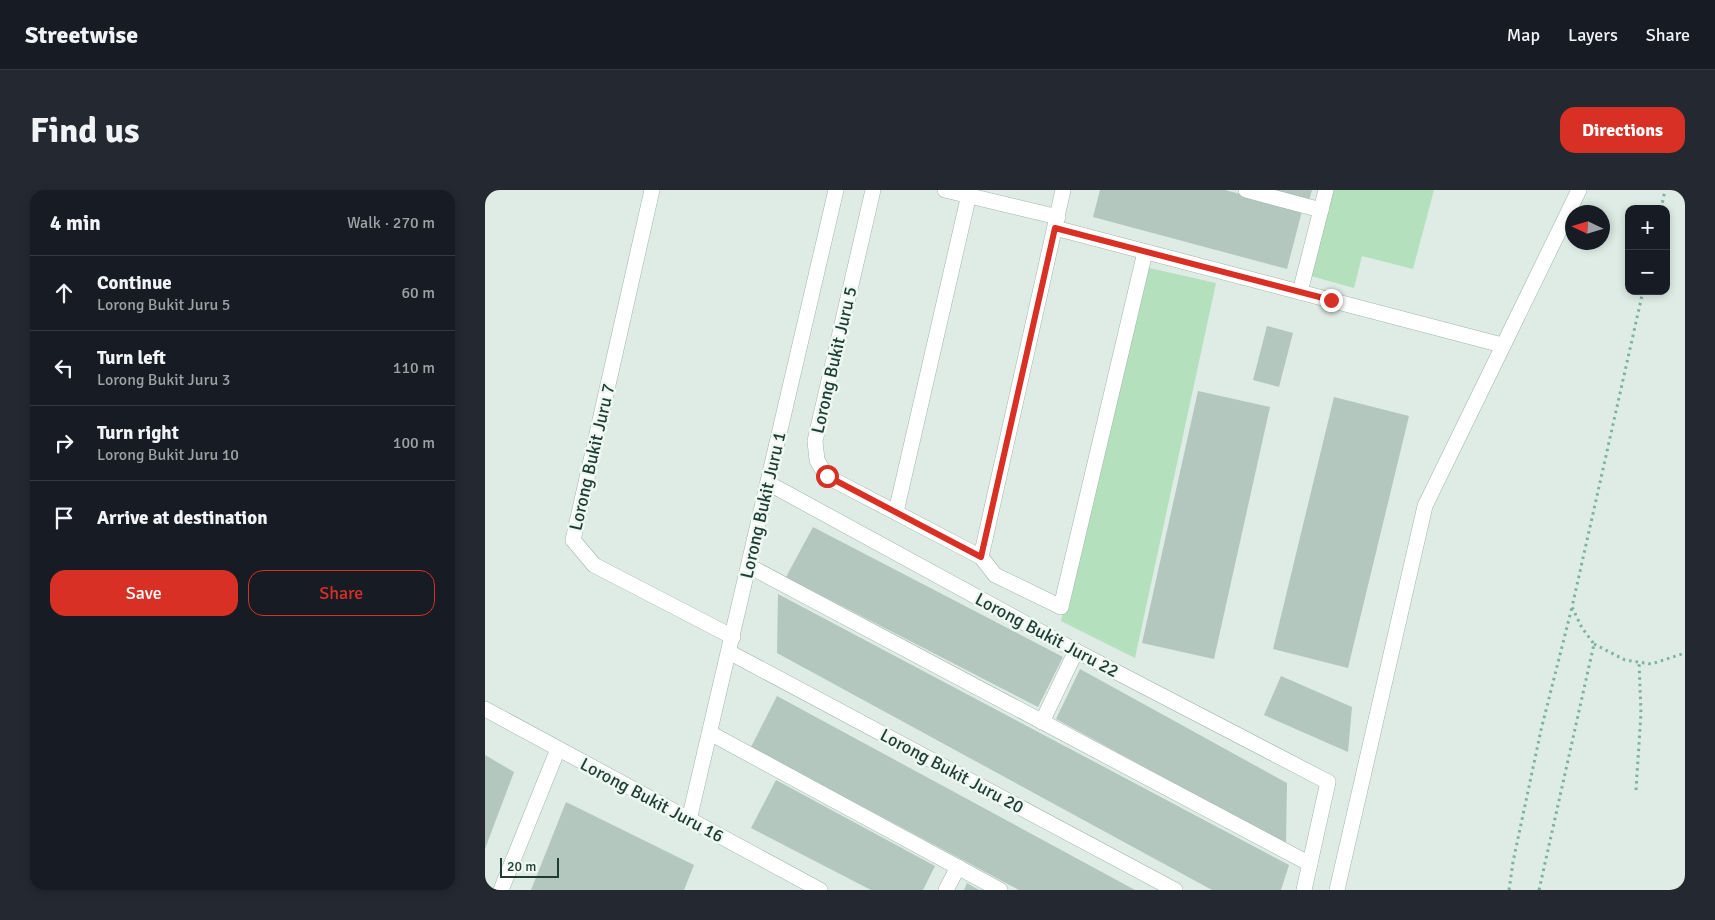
<!DOCTYPE html>
<html lang="en">
<head>
<meta charset="utf-8">
<style>
	:root { --surface:#171b24; --page:#242831; --text:#f1f3f6; --muted:#9ea1a6; --line:#363941; --accent:#d93025 }
	body { margin:0; font-family:Signika,sans-serif; background:var(--page); color:var(--text) }
	.controls { position:absolute; right:15px; top:15px; display:grid; overflow:hidden; border-radius:10px; box-shadow:0 2px 8px #0003 }
	.controls button { width:45px; height:45px; display:grid; place-items:center; padding:0; border:0; border-bottom:1px solid var(--line); background:var(--surface); color:var(--text); font:25px sans-serif }
	.compass { position:absolute; left:1080px; top:15px; width:45px; height:45px; border-radius:50%; background:var(--surface); box-shadow:0 2px 8px #0003; rotate:274deg }
	.scale { position:absolute; left:15px; bottom:12px; width:59px; box-sizing:border-box; padding-left:5px; border:2px solid #1e3d34; border-top:0; font-size:14px; line-height:18px; white-space:nowrap; color:#1e3d34; -webkit-text-stroke:4px #eff8f3; paint-order:stroke }
	.stop { position:absolute; width:15px; height:15px; margin:-11px; border:4px solid #d93025; border-radius:50%; background:#fff }
	.stop.end { background:#d93025; border-color:#fff; box-shadow:0 1px 5px #0008 }
	.list { margin:0; padding:0; list-style:none }
	h2 { display:flex; justify-content:space-between; align-items:center; height:65px; margin:0; padding:0 20px; font-size:21px }
	h2 small { font-size:16px; font-weight:400; color:var(--muted) }
	.list li { display:grid; grid-template-columns:32px 1fr auto; gap:15px; align-items:center; box-sizing:border-box; height:75px; padding:0 20px; border-top:1px solid var(--line) }
	.list b { display:block; font-size:19px; white-space:nowrap }
	.list p { margin:0; font-size:16px; white-space:nowrap; color:var(--muted) }
	.list em { font-size:16px; font-style:normal; color:var(--muted) }
	.actions { display:flex; gap:10px; padding:15px 20px }
	.actions a { flex:1; padding:11px 0; border:1px solid var(--accent); border-radius:15px; text-align:center; font-size:18px; color:var(--accent) }
	.actions .main { background:var(--accent); color:#fff }
	.icon { flex:none; width:28px; height:28px; fill:none; stroke:currentColor; stroke-width:2; stroke-linecap:round; stroke-linejoin:round }
	.map { position:relative; flex:none; width:1200px; height:700px; overflow:hidden; border-radius:15px }
	header { display:flex; align-items:center; gap:30px; box-sizing:border-box; height:70px; padding:0 25px; background:var(--surface); border-bottom:1px solid var(--line) }
	header strong { font-size:24px }
	nav { display:flex; gap:28px; margin-inline-start:auto; font-size:18px }
	.intro { display:flex; align-items:center; justify-content:space-between; box-sizing:border-box; height:120px; padding:0 30px }
	h1 { margin:0; font-size:35px }
	.button { padding:12px 22px; border-radius:15px; background:var(--accent); color:#fff; font-size:18px; font-weight:700 }
	main { display:flex; gap:30px; padding:0 30px }
	aside { flex:1; background:var(--surface); border-radius:15px; box-shadow:0 2px 8px #0003 }
	.map>svg:first-child { display:block }
</style>
</head>
<body>
<header>
<strong>Streetwise</strong>
<nav><a>Map</a><a>Layers</a><a>Share</a></nav>
</header>
<div class="intro"><h1>Find us</h1><a class="button">Directions</a></div>
<main>
<aside>
<h2>4 min<small>Walk · 270 m</small></h2>
<ul class="list">
<li><svg class="icon" aria-label="ahead" viewBox="0 0 24 24"><path d="M12 20V5M6 11l6-6 6 6"/></svg><div><b>Continue</b><p>Lorong Bukit Juru 5</p></div><em>60 m</em></li>
<li><svg class="icon" aria-label="left" viewBox="0 0 24 24"><path d="M17 20v-9H6M10 6l-5 5 5 5"/></svg><div><b>Turn left</b><p>Lorong Bukit Juru 3</p></div><em>110 m</em></li>
<li><svg class="icon" aria-label="right" viewBox="0 0 24 24"><path d="M7 20v-9h11M14 6l5 5-5 5"/></svg><div><b>Turn right</b><p>Lorong Bukit Juru 10</p></div><em>100 m</em></li>
<li><svg class="icon" aria-label="arrive" viewBox="0 0 24 24"><path d="M6 21V4h12l-3 4 3 4H6"/></svg><div><b>Arrive at destination</b></div></li>
</ul>
<div class="actions"><a class="main">Save</a><a>Share</a></div>
</aside>
<div class="map">
<svg width="1200" height="700" viewBox="0 0 1200 700">
	<rect width="100%" height="100%" fill="#deece5"/>
	<g fill="#b4e0be">
		<path d="M848,0h101l-21,79 -51,-13 -8,32 -43,-12z"/>
		<path d="M660,77l71,16 -81,375 -74,-37z"/>
	</g>
	<g fill="#b3c7be">
		<path d="M615,0h125l77,21 -15,58 -194,-52z"/>
		<path d="M786,0h41l-3,11z"/>
		<path d="M782,136l26,7 -14,54 -26,-7z"/>
		<path d="M713,201l72,16 -56,252 -72,-16z"/>
		<path d="M849,207l75,19 -61,252 -75,-19z"/>
		<path d="M328,337l250,130 -25,50 -252,-130z"/>
		<path d="M293,404l511,271 -8,25h-69l-435,-237z"/>
		<path d="M595,479l207,114 -1,61 -230,-125z"/>
		<path d="M796,486l71,31 -4,45 -84,-37z"/>
		<path d="M292,506l358,194h-116l-268,-143z"/>
		<path d="M0,565l29,17 -29,77z"/>
		<path d="M291,590l159,86 -12,24h-52l-120,-62z"/>
		<path d="M81,612l128,63 -10,25h-153z"/>
		<path d="M482,693l12,7h-15z"/>
	</g>
	<g fill="none" stroke-linecap="round" stroke-linejoin="round">
		<g stroke="#a1b4ac" stroke-width="16">
			<g id="minor">
				<path d="M167,0l-79,350 21,25 139,72"/>
				<path d="M388,0l-58,251 2,19 9,16 155,81 14,18 66,32 84,-355"/>
				<path d="M460,0l113,27"/>
				<path d="M761,0l75,20"/>
				<path d="M570,38l447,117"/>
				<path d="M815,102l26,-102"/>
				<path d="M283,293l308,168 252,131 -24,108"/>
				<path d="M411,322l74,-322"/>
				<path d="M496,367l82,-367"/>
				<path d="M264,376l561,298"/>
				<path d="M244,462l446,238"/>
				<path d="M0,519l335,181"/>
				<path d="M557,532l34,-71"/>
				<path d="M225,543l290,157"/>
				<path d="M204,630l147,-630"/>
				<path d="M16,700l57,-141"/>
				<path d="M461,700l12,-23"/>
				<path d="M852,700l88,-384 154,-316"/>
			</g>
		</g>
		<g stroke="#7bb39f" stroke-width="3" stroke-dasharray="2.5 4" stroke-linecap="butt">
			<path d="M1176,19l4,-19"/>
			<path d="M1109,454l31,16 26,4 34,-11"/>
			<path d="M1151,600l5,-77 -2,-51"/>
			<path d="M1024,700l4,-28 28,-132 31,-123"/>
			<path d="M1054,700l55,-246 -12,-16 -10,-21 71,-316"/>
		</g>
		<use href="#minor" stroke="#fff" stroke-width="15"/>
	</g>
	<g fill="none" stroke-linecap="round" stroke-linejoin="round">
		<path stroke="#d93025" stroke-width="6" d="M342,286l154,81 74,-329 276,72"/>
	</g>
	<g text-anchor="middle" stroke-width="5" stroke-linejoin="round" paint-order="stroke">
		<g font-size="18" fill="#1e3d34" stroke="#eff8f3">
			<text transform="translate(349 170) rotate(-77)" y="6">Lorong Bukit Juru 5</text>
			<text transform="translate(107 267) rotate(-77)" y="6">Lorong Bukit Juru 7</text>
			<text transform="translate(278 315) rotate(-77)" y="6">Lorong Bukit Juru 1</text>
			<text transform="translate(562 445) rotate(28)" y="6">Lorong Bukit Juru 22</text>
			<text transform="translate(467 581) rotate(28)" y="6">Lorong Bukit Juru 20</text>
			<text transform="translate(167 610) rotate(28)" y="6">Lorong Bukit Juru 16</text>
		</g>
	</g>
</svg>
<div class="controls">
<button>+</button>
<button>−</button>
</div>
<svg class="compass" viewBox="-18 -18 36 36"><path d="M0-13l5 13h-10z" fill="#e53935"/><path d="M0 13l5-13h-10z" fill="#9ea1a6"/></svg>
<div class="scale">20 m</div>
<div class="stop" style="left:342px;top:286px"></div>
<div class="stop end" style="left:846px;top:110px"></div>
</div>
</main>
</body>
</html>
